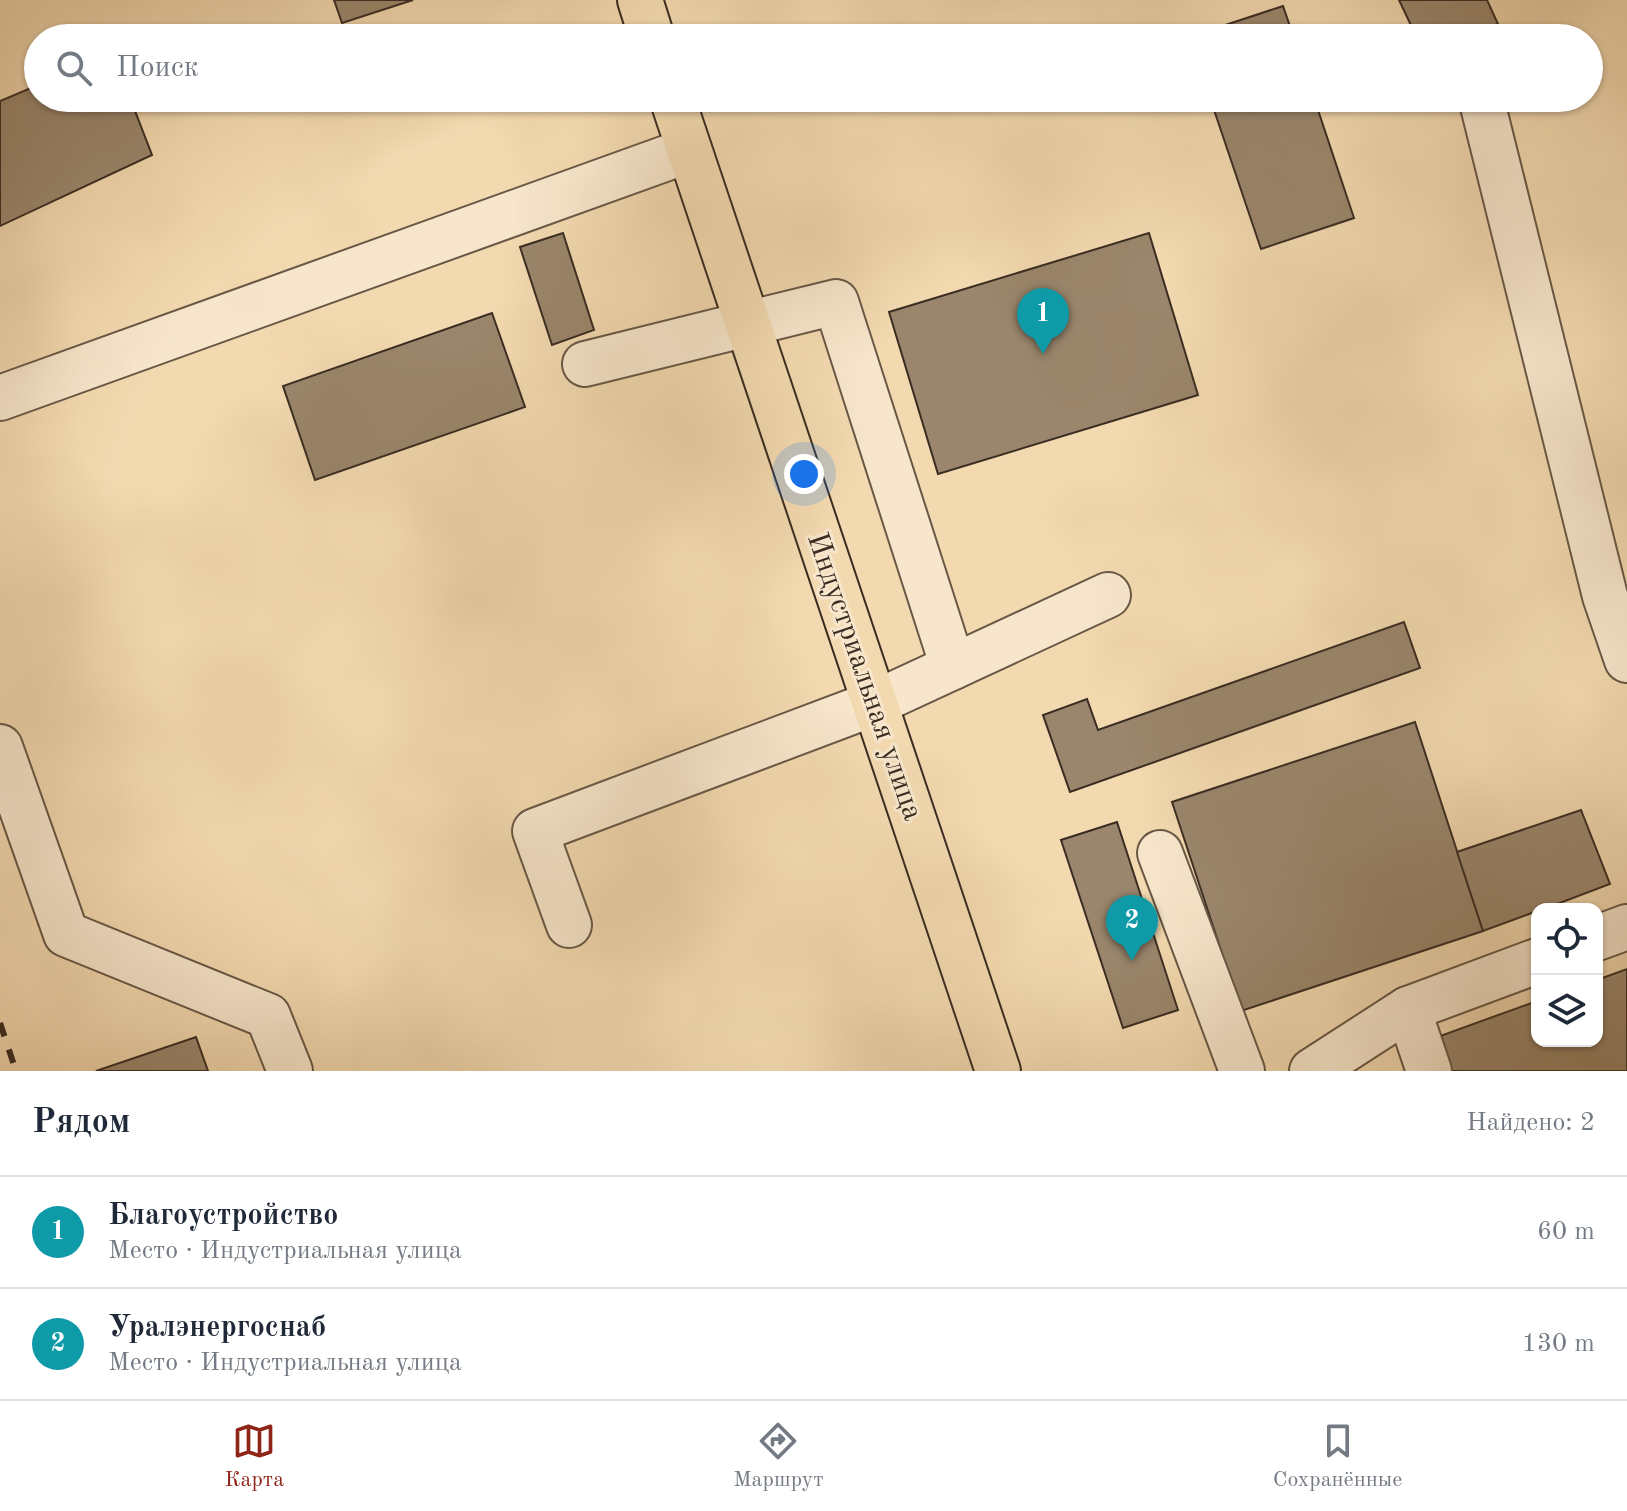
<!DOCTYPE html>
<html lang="ru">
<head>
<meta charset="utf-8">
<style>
	:root { --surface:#fff; --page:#f6f6f7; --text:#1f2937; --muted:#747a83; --line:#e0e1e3; --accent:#8f2418 }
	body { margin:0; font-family:"Old Standard TT",serif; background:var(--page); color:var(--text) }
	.controls { position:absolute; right:24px; bottom:24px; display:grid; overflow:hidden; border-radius:16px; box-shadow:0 2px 6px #0004 }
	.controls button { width:72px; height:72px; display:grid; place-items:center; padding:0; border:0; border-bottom:2px solid var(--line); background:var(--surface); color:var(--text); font:40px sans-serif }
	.you { position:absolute; left:804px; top:474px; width:28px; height:28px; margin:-20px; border:6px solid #fff; border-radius:50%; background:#1a73e8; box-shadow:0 0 0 12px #1a73e833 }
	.badge { display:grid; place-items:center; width:52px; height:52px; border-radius:50%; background:var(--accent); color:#fff; font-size:26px; font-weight:700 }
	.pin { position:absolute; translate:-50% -66px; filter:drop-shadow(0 2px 4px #0008) }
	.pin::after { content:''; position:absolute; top:42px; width:28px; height:24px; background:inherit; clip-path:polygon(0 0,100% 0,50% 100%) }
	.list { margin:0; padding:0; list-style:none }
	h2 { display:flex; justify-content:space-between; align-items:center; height:104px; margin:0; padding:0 32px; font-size:34px }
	h2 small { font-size:26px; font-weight:400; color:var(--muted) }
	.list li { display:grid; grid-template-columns:52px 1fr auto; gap:24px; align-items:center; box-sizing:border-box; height:112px; padding:0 32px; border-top:2px solid var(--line) }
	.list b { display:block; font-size:30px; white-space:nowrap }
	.list p { margin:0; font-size:26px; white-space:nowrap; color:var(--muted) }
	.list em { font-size:26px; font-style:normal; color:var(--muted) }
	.icon { flex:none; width:44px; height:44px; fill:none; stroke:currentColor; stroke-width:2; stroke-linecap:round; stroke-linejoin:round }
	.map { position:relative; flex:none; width:1627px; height:1071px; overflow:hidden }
	.search { position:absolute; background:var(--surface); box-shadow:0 2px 6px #0004; left:24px; right:24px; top:24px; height:88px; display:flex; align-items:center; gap:20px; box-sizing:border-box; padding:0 28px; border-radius:44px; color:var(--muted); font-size:30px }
	.sheet { height:328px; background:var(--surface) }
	nav { display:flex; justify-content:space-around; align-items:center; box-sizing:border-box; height:112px; border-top:2px solid var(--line); background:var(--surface); font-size:22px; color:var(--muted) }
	nav a { display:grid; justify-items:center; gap:4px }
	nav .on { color:var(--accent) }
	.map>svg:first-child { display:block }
</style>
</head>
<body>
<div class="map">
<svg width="1627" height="1071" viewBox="0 0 1627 1071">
	<rect width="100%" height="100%" fill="#f3d9b0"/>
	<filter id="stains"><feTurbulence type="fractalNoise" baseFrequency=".0025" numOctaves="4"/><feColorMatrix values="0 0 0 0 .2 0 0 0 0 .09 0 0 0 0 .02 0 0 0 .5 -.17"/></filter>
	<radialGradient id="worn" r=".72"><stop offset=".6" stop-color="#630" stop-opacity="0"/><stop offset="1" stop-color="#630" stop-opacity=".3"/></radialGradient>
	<g fill="#9a866c" stroke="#392d22" stroke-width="2">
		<path d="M334,0h79l-71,23z"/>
		<path d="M1399,0h88l11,24 -29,14h-52z"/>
		<path d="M1283,6l11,32h-104l-1,-1z"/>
		<path d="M38,85v13h92l22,57 -152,71v-125z"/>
		<path d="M1210,98h104l40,120 -93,31z"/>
		<path d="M563,233l31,97 -42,15 -32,-98z"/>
		<path d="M1149,233l49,162 -260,79 -49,-162z"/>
		<path d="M492,313l33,94 -210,73 -32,-94z"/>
		<path d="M1404,622l16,46 -350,124 -27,-77 44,-16 11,31z"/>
		<path d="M1415,722l68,209 -242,80 -69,-209z"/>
		<path d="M1581,810l29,74 -66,25h-7v2l-54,20 -26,-79z"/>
		<path d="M1117,822l61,188 -55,18 -62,-188z"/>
		<path d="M1627,969v102h-189l-9,-31 108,-39v40h60v-61z"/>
		<path d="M196,1037l12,34h-112z"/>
	</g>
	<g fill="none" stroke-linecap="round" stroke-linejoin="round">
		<g stroke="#685846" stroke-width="48">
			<g id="minor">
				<path d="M1481,98l124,498 22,64"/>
				<path d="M585,364l251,-62 117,365"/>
				<path d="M0,398l689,-248"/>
				<path d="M0,747l66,187 202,82 22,55"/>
				<path d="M1160,853l82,218"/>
				<path d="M569,925l-34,-94 340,-128 233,-108"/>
				<path d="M1597,938l30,-11"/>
				<path d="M1408,1009l21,62"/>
				<path d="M1312,1071l96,-62 129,-48"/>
			</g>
		</g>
		<g stroke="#392d22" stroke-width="48">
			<g id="major">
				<path d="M640,0l12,38"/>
				<path d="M672,98l326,973"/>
			</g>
		</g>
		<use href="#minor" stroke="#f7e6cc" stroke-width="44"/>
		<use href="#major" stroke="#f3d9b0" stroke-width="44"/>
		<path stroke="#392d22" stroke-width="6" stroke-dasharray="14 14" stroke-linecap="butt" d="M0,1023l16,48"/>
	</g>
	<g text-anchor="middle" stroke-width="6" stroke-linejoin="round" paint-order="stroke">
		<g font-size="30" fill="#392d22" stroke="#f7e6cc">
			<text transform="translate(866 676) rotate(71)" y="10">Индустриальная улица</text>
		</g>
	</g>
	<rect width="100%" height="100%" filter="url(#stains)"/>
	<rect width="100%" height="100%" fill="url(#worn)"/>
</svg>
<div class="controls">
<button><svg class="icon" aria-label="locate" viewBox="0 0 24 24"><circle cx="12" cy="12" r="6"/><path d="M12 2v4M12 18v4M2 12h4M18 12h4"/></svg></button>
<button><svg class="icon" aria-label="layers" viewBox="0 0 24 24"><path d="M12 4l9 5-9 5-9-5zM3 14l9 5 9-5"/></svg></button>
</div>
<div class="you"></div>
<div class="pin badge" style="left:1043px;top:354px;background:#0f9aa8">1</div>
<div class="pin badge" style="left:1132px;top:961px;background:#0f9aa8">2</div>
<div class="search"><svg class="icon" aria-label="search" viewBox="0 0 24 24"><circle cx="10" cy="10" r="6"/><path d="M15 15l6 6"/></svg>Поиск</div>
</div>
<section class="sheet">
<h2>Рядом<small>Найдено: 2</small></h2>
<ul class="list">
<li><span class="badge" style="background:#0f9aa8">1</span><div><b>Благоустройство</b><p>Место · Индустриальная улица</p></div><em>60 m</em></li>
<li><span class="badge" style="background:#0f9aa8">2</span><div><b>Уралэнергоснаб</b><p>Место · Индустриальная улица</p></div><em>130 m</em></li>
</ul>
</section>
<nav>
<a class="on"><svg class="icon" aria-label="map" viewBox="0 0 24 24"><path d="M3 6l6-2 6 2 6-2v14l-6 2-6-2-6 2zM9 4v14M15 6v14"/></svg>Карта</a>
<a><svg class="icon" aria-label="directions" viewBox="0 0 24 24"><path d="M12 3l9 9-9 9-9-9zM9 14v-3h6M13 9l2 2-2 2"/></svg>Маршрут</a>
<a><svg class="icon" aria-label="saved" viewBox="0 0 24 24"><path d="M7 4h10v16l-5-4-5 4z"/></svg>Сохранённые</a>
</nav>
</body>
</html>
